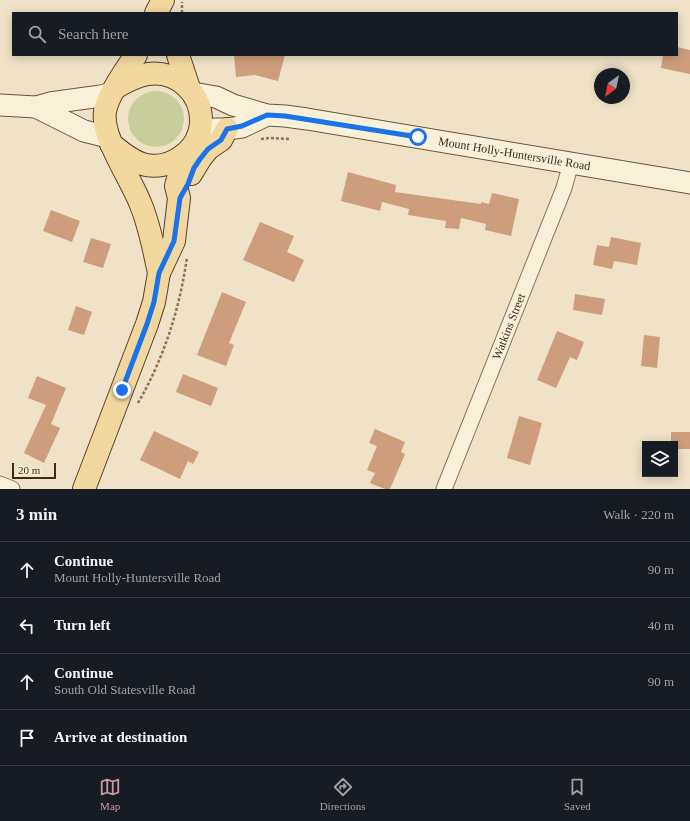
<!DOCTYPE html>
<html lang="en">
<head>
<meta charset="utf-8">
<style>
	:root { --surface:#171b24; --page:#20242c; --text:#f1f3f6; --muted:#9ea1a6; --line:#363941; --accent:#ca999b }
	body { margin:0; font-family:"Times New Roman",serif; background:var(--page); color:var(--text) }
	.controls { position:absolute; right:12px; bottom:12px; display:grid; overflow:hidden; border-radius:0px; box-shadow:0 2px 10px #0003 }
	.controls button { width:36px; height:36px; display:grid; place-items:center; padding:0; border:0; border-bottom:1px solid var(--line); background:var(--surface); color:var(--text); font:20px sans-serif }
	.compass { position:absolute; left:594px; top:68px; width:36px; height:36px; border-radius:50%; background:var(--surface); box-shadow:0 2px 10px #0003; rotate:213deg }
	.scale { position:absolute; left:12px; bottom:10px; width:44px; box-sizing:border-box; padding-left:4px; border:2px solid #3b2c1f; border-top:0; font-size:11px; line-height:14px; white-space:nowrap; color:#3b2c1f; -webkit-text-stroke:3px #f6edd6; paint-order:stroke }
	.stop { position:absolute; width:12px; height:12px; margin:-9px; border:3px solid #1a73e8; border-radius:50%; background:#fff }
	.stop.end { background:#1a73e8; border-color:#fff; box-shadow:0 1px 4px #0008 }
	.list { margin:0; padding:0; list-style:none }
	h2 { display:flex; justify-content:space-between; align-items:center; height:52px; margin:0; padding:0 16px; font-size:17px }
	h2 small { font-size:13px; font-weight:400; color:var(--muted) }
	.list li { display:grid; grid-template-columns:26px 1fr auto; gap:12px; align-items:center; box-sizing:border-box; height:56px; padding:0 16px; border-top:1px solid var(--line) }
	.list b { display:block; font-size:15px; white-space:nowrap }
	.list p { margin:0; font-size:13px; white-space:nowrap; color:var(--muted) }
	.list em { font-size:13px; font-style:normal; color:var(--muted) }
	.icon { flex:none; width:22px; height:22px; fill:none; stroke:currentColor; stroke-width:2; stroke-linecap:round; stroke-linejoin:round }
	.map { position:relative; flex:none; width:690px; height:489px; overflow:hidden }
	.search { position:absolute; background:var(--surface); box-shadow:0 2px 10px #0003; left:12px; right:12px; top:12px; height:44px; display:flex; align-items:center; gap:10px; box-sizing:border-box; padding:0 14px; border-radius:0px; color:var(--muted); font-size:15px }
	.sheet { height:276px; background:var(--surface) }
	nav { display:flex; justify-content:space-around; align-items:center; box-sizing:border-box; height:56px; border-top:1px solid var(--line); background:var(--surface); font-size:11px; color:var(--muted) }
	nav a { display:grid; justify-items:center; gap:2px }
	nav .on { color:var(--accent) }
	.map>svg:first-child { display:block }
</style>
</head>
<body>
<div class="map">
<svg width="690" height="489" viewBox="0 0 690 489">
	<rect width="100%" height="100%" fill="#efe2c6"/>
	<circle fill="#c8ce99" cx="156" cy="119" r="28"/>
	<g fill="#ce9d7b">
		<path d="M677,47l13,3v24l-29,-6 2,-13h14z"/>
		<path d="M234,55h51l-7,26 -23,-6 -19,2z"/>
		<path d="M348,172l48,13 -1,7 86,12v-2l8,2 3,-11 27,6 -8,37 -26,-6 1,-6 -25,-6 -2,11 -14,-1 1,-7 -38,-6 1,-6 -27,-7 -2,9 -39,-10z"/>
		<path d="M51,210l29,11 -8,21 -29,-11z"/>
		<path d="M260,222l34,14 -7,16 17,8 -10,22 -51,-22z"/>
		<path d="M611,237l30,6 -4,22 -23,-4 -2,8 -19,-4 4,-20 12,2z"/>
		<path d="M91,238l20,6 -8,24 -20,-6z"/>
		<path d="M222,292l24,10 -17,41 5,2 -8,21 -29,-11z"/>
		<path d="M575,294l30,5 -3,16 -29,-5z"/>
		<path d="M76,306l16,6 -8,23 -16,-5z"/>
		<path d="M557,331l27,11 -7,18 -7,-3 -14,31 -19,-8z"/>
		<path d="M644,335l16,2 -3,31 -16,-2z"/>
		<path d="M183,374l35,14 -7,18 -35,-14z"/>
		<path d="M37,376l29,12 -15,36 9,4 -16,35 -20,-10 22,-48 -18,-7z"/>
		<path d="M519,416l23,7 -12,42 -23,-7z"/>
		<path d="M375,429l30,13 -4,10 4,2 -15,35h-5l-15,-6 5,-10 -8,-3 10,-24 -8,-3z"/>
		<path d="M154,431l45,21 -6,12 -5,-3 -8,18 -40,-19z"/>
		<path d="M671,432h19v17h-15v-5h-4z"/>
	</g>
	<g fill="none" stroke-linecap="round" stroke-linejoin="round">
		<g stroke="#8b745b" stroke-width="17">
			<g id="street">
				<path d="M0,484l12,5"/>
				<path id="s1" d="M444,489l120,-301 7,-25"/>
			</g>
		</g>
		<g stroke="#6d553e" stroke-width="23">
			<g id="secondary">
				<path id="s2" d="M193,93l23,4 17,8 34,10 18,1 22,3 383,64"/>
				<path d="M0,105l36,2 14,-4 51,-7 11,-3"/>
				<path d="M36,107l48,24 24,6"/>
				<path d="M197,137l18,-8h12l15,-2 25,-12"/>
			</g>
		</g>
		<g stroke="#59422f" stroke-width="24">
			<g id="primary">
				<path d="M156,13l7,-13"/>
				<path d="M136,55c-10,14 -28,40 -31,56 -4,27 26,67 36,94 9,22 13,45 18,68"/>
				<path d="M178,55l11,33"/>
				<path d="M111,144c10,8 19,16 31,20 27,8 58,-13 59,-42 1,-29 -24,-52 -53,-48 -11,2 -23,8 -33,14"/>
				<path d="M191,174l9,-15 8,-10 13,-9 6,-11"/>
				<path d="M84,489l63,-165 7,-22 5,-29 15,-32 5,-43 -3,-12 8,-31"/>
			</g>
		</g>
		<g stroke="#8b745b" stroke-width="2.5" stroke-dasharray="3 2" stroke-linecap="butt">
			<path d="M182,13v-11"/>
			<path d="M261,139l9,-1 19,1"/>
			<path d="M138,403c26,-45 42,-95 49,-146"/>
		</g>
		<use href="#street" stroke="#f9f0d9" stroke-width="15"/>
		<use href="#secondary" stroke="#f9f0d9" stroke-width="21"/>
		<use href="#primary" stroke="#f2d79e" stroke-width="22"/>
	</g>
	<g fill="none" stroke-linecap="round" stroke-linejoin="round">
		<path stroke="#1a73e8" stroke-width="5" d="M122,390l25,-66 7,-22 5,-29 15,-32 6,-43 8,-14 6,-16 6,-9 8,-10 13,-9 6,-11 15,-3 25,-11 18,1 133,21"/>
	</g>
	<g text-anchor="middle" stroke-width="3.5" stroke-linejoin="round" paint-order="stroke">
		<g font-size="12" fill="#3b2c1f" stroke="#f6edd6">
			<text dy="4" stroke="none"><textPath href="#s2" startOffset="328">Mount Holly-Huntersville Road</textPath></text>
			<text dy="4" stroke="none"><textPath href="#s1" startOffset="175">Watkins Street</textPath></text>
		</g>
	</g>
</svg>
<div class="controls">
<button><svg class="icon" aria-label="layers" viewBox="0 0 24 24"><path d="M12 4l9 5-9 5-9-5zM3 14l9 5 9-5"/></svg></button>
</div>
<svg class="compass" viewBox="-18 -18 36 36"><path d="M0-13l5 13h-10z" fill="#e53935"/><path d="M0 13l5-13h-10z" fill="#9ea1a6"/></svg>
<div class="scale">20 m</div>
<div class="stop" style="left:418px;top:137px"></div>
<div class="stop end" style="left:122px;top:390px"></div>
<div class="search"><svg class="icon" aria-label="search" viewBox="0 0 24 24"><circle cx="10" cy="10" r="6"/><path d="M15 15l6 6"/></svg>Search here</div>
</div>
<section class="sheet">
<h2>3 min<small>Walk · 220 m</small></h2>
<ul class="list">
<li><svg class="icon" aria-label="ahead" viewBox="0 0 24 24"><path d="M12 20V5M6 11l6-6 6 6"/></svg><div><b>Continue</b><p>Mount Holly-Huntersville Road</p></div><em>90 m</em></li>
<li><svg class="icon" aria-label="left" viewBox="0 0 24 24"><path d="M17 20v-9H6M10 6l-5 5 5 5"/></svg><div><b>Turn left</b></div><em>40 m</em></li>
<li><svg class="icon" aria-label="ahead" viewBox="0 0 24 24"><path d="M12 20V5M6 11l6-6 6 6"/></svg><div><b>Continue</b><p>South Old Statesville Road</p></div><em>90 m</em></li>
<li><svg class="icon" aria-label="arrive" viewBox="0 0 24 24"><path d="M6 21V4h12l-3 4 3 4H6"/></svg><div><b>Arrive at destination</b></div></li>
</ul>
</section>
<nav>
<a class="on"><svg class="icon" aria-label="map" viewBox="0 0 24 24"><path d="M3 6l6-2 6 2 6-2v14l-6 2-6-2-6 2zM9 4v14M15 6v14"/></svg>Map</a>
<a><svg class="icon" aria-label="directions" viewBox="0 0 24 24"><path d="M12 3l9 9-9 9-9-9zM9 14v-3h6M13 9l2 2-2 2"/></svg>Directions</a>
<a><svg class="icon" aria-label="saved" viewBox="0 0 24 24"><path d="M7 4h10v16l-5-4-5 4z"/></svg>Saved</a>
</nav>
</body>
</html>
